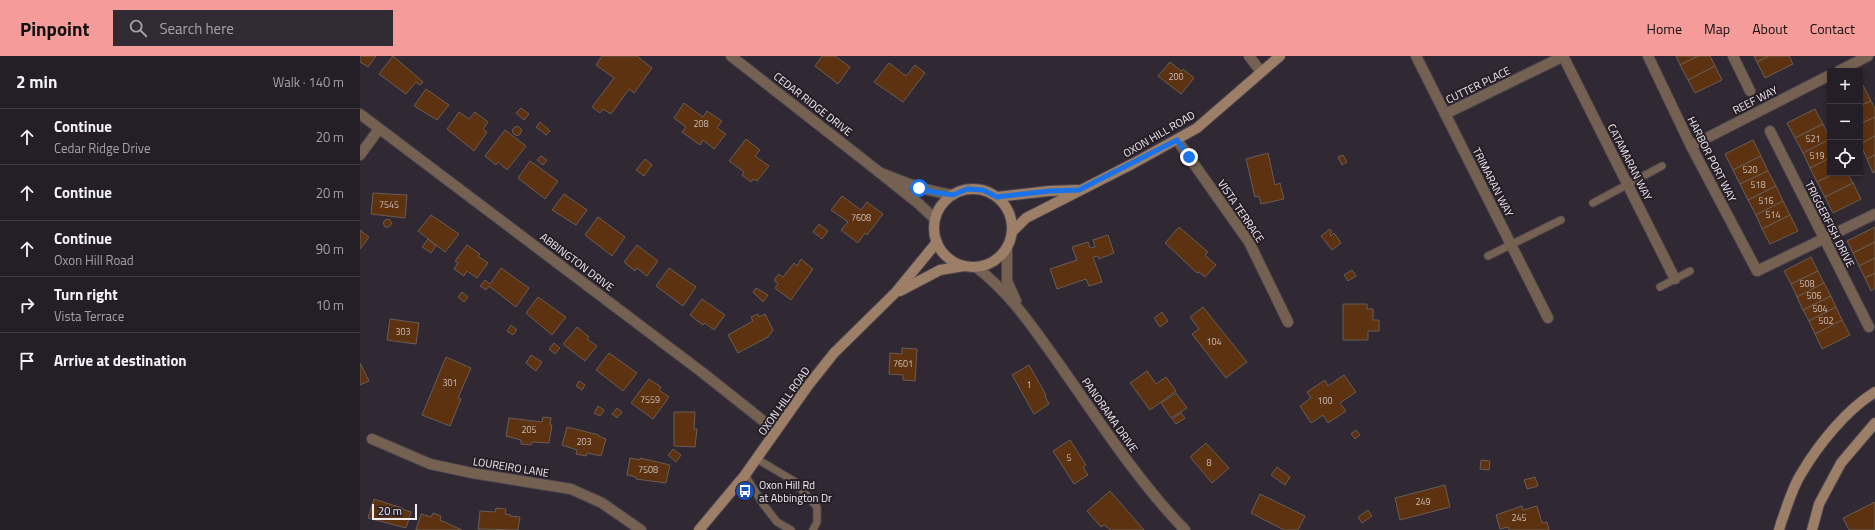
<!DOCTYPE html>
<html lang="en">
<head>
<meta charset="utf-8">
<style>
	:root { --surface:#241e26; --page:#302b32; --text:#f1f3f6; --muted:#a3a2a7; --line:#413c43; --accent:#f59b99 }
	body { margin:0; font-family:"Titillium Web",sans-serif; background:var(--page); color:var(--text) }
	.controls { position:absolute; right:12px; top:12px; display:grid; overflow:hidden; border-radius:0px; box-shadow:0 2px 6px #0003 }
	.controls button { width:36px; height:36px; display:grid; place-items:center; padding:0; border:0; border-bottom:1px solid var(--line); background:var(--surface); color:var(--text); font:20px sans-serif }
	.scale { position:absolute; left:12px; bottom:10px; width:45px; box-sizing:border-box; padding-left:4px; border:2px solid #f2edf3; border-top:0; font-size:11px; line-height:14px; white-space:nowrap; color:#f2edf3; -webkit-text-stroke:3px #271f28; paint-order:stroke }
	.stop { position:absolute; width:12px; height:12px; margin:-9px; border:3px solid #1a73e8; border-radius:50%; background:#fff }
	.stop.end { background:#1a73e8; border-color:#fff; box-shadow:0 1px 4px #0008 }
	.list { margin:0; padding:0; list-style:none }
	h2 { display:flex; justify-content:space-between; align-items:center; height:52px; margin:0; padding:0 16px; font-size:17px }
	h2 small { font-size:13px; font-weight:400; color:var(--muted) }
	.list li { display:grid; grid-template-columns:26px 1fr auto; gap:12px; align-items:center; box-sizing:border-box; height:56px; padding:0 16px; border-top:1px solid var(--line) }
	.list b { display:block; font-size:15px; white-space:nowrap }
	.list p { margin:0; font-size:13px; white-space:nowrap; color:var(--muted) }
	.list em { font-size:13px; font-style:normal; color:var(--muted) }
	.icon { flex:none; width:22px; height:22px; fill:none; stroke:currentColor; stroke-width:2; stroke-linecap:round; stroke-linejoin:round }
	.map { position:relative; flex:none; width:1515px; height:474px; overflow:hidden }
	header { display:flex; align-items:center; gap:24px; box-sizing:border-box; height:56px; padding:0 20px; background:var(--accent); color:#111 }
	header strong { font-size:19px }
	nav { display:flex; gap:22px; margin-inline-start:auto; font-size:14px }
	.search { width:280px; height:36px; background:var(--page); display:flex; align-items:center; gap:10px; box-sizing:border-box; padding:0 14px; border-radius:0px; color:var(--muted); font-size:15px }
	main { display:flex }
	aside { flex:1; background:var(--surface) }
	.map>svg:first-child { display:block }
</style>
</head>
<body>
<header>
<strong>Pinpoint</strong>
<div class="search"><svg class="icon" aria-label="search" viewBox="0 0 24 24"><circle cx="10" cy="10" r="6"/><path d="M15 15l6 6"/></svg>Search here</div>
<nav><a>Home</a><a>Map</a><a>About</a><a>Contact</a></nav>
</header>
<main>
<aside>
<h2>2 min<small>Walk · 140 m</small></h2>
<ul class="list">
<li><svg class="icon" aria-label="ahead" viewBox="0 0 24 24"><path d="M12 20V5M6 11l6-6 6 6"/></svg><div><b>Continue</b><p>Cedar Ridge Drive</p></div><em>20 m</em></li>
<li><svg class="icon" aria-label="ahead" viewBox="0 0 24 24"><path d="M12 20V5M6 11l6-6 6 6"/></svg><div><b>Continue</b></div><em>20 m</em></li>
<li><svg class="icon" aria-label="ahead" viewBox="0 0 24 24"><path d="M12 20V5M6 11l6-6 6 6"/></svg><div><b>Continue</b><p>Oxon Hill Road</p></div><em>90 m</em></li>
<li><svg class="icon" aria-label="right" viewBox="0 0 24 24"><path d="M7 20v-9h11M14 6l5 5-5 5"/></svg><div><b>Turn right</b><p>Vista Terrace</p></div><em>10 m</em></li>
<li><svg class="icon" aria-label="arrive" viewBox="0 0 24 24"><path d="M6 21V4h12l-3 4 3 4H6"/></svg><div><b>Arrive at destination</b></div></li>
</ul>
</aside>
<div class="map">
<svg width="1515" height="474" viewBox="0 0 1515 474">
	<rect width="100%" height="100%" fill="#302832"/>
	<g fill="#5d3211" stroke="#695d55">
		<path d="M0,0h16l-8,11 -8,-5z"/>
		<path d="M33,0l30,26 -3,3 -4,-3 -10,12 -27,-20z"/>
		<path d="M242,0h35l15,12 -18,25 -5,-4 -18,25 -8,-5 -3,4 -8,-6 22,-29 -18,-13z"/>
		<path d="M462,0h13l15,11 -12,17 -23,-18z"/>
		<path d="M1316,0h22l-18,9z"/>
		<path d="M1338,0h12l5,10 -27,14 -8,-15z"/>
		<path d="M1394,0h15l-12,6z"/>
		<path d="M1409,0h20l4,8 -28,14 -8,-16z"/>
		<path d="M810,6l11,9 2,-2 11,9 -13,16 -23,-18z"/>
		<path d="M529,7l17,13 9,-11 10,8 -22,29 -29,-20z"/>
		<path d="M1355,10l7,14 -27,13 -7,-13z"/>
		<path d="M1503,29l8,16 -11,5v-20z"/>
		<path d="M66,33l23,16 -12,15 -23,-14z"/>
		<path d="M1511,45l4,7v9l-15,7v-18z"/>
		<path d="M324,47l19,14 4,-6 15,10 -5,7 9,6 -12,15 -11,-9 -3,5 -18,-13 4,-5 -12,-9z"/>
		<path d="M161,52l8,6 -5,6 -8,-7z"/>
		<path d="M1455,53l8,15 -28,14 -8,-15z"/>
		<path d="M99,56l10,7 6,-7 13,10 -5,7 4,3 -13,19 -27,-22z"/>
		<path d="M1515,61v19l-15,8v-20z"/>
		<path d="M180,66l10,9 -4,4 -10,-8z"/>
		<path d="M1463,68l7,15 -27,14 -8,-15z"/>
		<circle cx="157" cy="75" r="4.5"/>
		<path d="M145,74l21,16 -19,24 -9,-8 -2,3 -11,-9z"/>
		<path d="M1515,80v19l-8,4 -7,-15z"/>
		<path d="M386,83l14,11 -5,6 14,10 -12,15 -4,-2 -2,3 -9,-7 2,-3 -15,-11z"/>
		<path d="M1470,83v19l-20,10 -7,-15z"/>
		<path d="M1393,84l8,16 -28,14 -8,-16z"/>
		<path d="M908,97l7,32 5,-2 4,16 -23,5 -2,-8 -4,1 -9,-38z"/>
		<path d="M983,99l4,7 -5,3 -4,-8z"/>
		<path d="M1515,99v17l-2,1 -6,-14z"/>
		<path d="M181,100l6,4 -4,5 -6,-5z"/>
		<path d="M1401,100l7,15 -28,13 -7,-14z"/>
		<path d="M1470,102v15h6l-19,9 -7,-14z"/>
		<path d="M285,103l7,6 -8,11 -8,-6z"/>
		<path d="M170,105l28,20 -13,18 -27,-21z"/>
		<path d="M1408,115l8,15 -28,14 -8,-16z"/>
		<path d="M1476,117h11l6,10 -28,14 -8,-15z"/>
		<path d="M1493,127l8,16 -28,14 -8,-16z"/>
		<path d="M1416,130l7,15 -27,14 -8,-15z"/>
		<path d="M13,137l34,2 -2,23 -34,-4z"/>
		<path d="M204,138l23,16 -11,15 -24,-15z"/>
		<path d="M482,140l19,14 6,-8 16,12 -16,21 -2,-2 -7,10 -17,-13 7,-8 -17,-12z"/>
		<path d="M1423,145l7,14 -28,14 -6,-14z"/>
		<path d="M71,159l28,19 -14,18 -27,-21z"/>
		<path d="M1430,159l8,16 -28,13 -8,-15z"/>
		<path d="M238,161l27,20 -13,19 -27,-21z"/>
		<path d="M29,163l3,4 -3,4h-4l-2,-4 2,-3z"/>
		<path d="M459,168l9,7 -6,8 -9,-7z"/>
		<path d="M819,171l29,25 -3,3 11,10 -11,12 -6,-5 -2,1 -32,-30z"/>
		<path d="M1515,171v15l-22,11 -6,-12z"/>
		<path d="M970,173l2,3 -2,2 1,2 3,-3 7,10 -9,7 -11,-14z"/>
		<path d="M0,174l9,7 -9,12z"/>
		<path d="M748,179l6,18 -15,6 -1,-3 -5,1 9,25 -13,4 -3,-7 -29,10 -7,-20 27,-9 -5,-13 16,-5 2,6 5,-1 -2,-7z"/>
		<path d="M68,183l8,7 -5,7 -9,-6z"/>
		<path d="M1515,186v16l-16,8 -6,-13z"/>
		<path d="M107,189l13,9 -2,2 10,7 -11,15 -10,-7 -3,5 -10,-7 4,-6 -3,-2z"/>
		<path d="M277,189l21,16 -11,15 -10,-8 -2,3 -11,-9z"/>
		<path d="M1451,201l7,14 -27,13 -7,-13z"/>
		<path d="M1515,202v15l-10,5 -6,-12z"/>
		<path d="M441,203l12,10 -22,31 -16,-12 3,-4 -4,-4 5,-6 4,3 11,-14 3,3z"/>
		<path d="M141,212l28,20 -13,19 -27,-21 -3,4 -6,-4 5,-6 5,4z"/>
		<path d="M309,212l27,19 -13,19 -27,-20z"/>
		<path d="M992,214l4,6 -8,5 -4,-6z"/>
		<path d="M1458,215l6,12 -27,14 -6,-13z"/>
		<path d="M1515,217v15l-4,3 -6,-13z"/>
		<path d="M1464,227l7,13 -28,14 -6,-13z"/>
		<path d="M396,232l12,7 -5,7 -10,-10z"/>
		<path d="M102,236l6,5 -4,5 -6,-5z"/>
		<path d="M1471,240l5,11 -27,14 -6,-11z"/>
		<path d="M178,241l28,20 -14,18 -26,-22z"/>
		<path d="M342,243l23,16 -11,15 -9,-7 -2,2 -13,-10z"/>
		<path d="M983,248h24v5h6v11h6v11h-11v9h-25z"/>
		<path d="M843,251l44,55 -21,16 -34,-44 7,-5 -9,-12z"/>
		<path d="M1476,251l6,13 -27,14 -6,-13z"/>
		<path d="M802,256l6,9 -8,6 -6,-9z"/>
		<path d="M398,258l1,3 6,-3 8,16 -5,7 -30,16 -10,-18 25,-14 -2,-4z"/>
		<path d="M30,263l29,4 -3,21 -29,-4z"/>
		<path d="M1482,264l8,15 -28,14 -7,-15z"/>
		<path d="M151,269l6,5 -4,5 -6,-4z"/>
		<path d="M217,271l12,10 -2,2 10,7 -12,15 -22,-17z"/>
		<path d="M194,287l6,5 -5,6 -6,-5z"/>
		<path d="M542,292l15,1 -2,32 -12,-1v-5l-14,-1 1,-21 12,1z"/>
		<path d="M249,297l28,20 -14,18 -27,-21z"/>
		<path d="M171,299l11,7 -6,9 -10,-8z"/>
		<path d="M86,301l25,11 -13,30 3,1 -11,27 -28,-11z"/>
		<path d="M0,307l9,18 -9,4z"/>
		<path d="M669,309l17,30 -1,1 4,8 -15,10 -22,-39z"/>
		<path d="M787,315l9,13 10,-7 10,14 -26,19 -20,-27z"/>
		<path d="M984,319l12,17 -16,11 6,8 -18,12 -5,-8 -12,8 -11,-17 11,-8 -4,-6 18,-12 3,6z"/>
		<path d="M289,323l12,8 -2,3 10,7 -16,22 -22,-16z"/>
		<path d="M219,325l6,4 -3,5 -6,-4z"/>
		<path d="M816,337l11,15 -16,10 -10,-15z"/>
		<path d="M238,350l6,4 -4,6 -6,-3z"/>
		<path d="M257,352l5,4 -5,6 -5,-4z"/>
		<path d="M314,356h21l-1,17h3l-2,18 -21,-1z"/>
		<path d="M821,357l4,5 -9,6 -4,-5z"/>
		<path d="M183,361l8,1 -1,7h2l-3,18 -17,-1 -1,3 -10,-1v-4l-15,-4 3,-18 33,4z"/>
		<path d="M207,371l32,8 -1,1 8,3 -5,17 -14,-3 -1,3 -10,-2 1,-4 -15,-5z"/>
		<path d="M996,374l4,5 -5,4 -4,-5z"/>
		<path d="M710,384l16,25 -3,2 5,8 -14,9 -21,-33z"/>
		<path d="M846,387l23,25 -17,15 -22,-26z"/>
		<path d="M313,393l8,6 -5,7 -8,-7z"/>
		<path d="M270,402l10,2v-2l30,7 -4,18 -30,-4v-2l-9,-2z"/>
		<path d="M1121,404l9,1 -1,9 -9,-1z"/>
		<path d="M917,411l13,10 -5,8 -14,-10z"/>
		<path d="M1175,421l3,9 -11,3 -3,-9z"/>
		<path d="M1085,429l5,22 -50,13 -5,-22z"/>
		<path d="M750,435l34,39h-33l-7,-5 -3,2 -14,-16z"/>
		<path d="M900,438l45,22 -7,14h-14l-33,-17z"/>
		<path d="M14,443l28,9v1l9,3 -5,16 -38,-10z"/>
		<path d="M1515,446v28h-26l-6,-12z"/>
		<path d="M1162,450l1,4 14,-4 5,17 5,-1 2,8h-40l-1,-3 -8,2 -4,-14z"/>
		<path d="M136,452l10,1 -1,5 6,1 -1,1 10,1 -2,13 -40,-1 2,-18 15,1z"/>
		<path d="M1008,454l4,6 -10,7 -4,-6z"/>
		<path d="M73,457l8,3 -1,4 22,10h-46l5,-16 10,3z"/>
	</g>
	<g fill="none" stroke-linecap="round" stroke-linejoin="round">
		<g stroke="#4b444d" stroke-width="9">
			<g id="service">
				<path d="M1233,147l69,-37"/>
				<path d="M1128,200l73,-36"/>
				<path d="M1300,231l30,-16"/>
				<path d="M397,403l37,22 23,26v15l-4,8"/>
				<path d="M385,419l18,29 14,18 14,8"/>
			</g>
		</g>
		<g stroke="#4b444d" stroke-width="12">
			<g id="minor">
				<path d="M371,0l148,116"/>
				<path d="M889,0l12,16"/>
				<path d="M1056,0l132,262"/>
				<path d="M1203,0l112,223"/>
				<path d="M1288,0l43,90 66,125 118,-57"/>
				<path d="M1373,0l17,35"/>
				<path d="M1479,15l29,-15"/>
				<path d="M0,58l343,259 73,58"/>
				<path d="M1085,58l119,-58"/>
				<path d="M1410,75l99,196"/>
				<path d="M817,84l72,102 39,80"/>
				<path d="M1331,90l139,-71"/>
				<path d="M0,99l19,-26"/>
				<path d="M575,163l-16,-15 -40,-32c24,10 47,19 74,23"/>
				<path d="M647,193v32l9,20"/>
				<path d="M616,211c34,26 56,59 81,94 40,57 79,118 128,169"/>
				<path d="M12,383l58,25 42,9 99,16 31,14 39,27"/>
			</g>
		</g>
		<g stroke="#4b444d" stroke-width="12">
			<g id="secondary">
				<circle cx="613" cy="172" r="39"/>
				<path d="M637,141l52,-6 28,-1"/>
				<path d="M653,175l13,-13 108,-55 63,-35 83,-72"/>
				<path d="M540,235l40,-21 24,-4"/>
				<path d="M339,474l46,-55 62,-88 27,-34 62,-61 41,-50"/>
				<path d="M1419,474l2,-7c6,-16 11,-35 20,-49 17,-29 45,-64 74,-82"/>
				<path d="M1452,474l7,-26 22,-41 34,-40"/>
			</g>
		</g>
		<use href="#service" stroke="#756152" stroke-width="7"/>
		<use href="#minor" stroke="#756152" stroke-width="10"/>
		<use href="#secondary" stroke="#9d7e67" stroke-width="10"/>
	</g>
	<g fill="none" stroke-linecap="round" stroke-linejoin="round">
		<path stroke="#1a73e8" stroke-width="5" d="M559,132l14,4 20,3 14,-6 16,1 14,7 52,-6 30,-1 98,-50 12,17"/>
	</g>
	<defs>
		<g id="bus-disc" transform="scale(1)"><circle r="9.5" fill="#1a4fb4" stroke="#271f28"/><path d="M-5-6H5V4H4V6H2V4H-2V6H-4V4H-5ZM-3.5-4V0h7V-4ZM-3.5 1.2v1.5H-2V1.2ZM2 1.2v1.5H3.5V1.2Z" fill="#fff"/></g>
	</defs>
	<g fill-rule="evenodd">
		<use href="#bus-disc" x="385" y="435"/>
	</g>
	<g text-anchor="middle" stroke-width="4" stroke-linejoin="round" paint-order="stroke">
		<g font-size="9" fill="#cdbeba">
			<text x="816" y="24">200</text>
			<text x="341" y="71">208</text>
			<text x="1453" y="86">521</text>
			<text x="1457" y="103">519</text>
			<text x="1390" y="117">520</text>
			<text x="1398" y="132">518</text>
			<text x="1406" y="148">516</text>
			<text x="29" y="152">7545</text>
			<text x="1413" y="162">514</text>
			<text x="501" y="165">7608</text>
			<text x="1447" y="231">508</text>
			<text x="1454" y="243">506</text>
			<text x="1460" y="256">504</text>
			<text x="1466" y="268">502</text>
			<text x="43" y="279">303</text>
			<text x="854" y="289">104</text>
			<text x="543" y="311">7601</text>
			<text x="90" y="330">301</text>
			<text x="669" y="332">1</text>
			<text x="290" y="347">7559</text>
			<text x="965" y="348">100</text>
			<text x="169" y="377">205</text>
			<text x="224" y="389">203</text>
			<text x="709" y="405">5</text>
			<text x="849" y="410">8</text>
			<text x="288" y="417">7508</text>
			<text x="1063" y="449">249</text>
			<text x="1159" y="465">245</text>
		</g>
		<g font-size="11" fill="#f2edf3" stroke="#271f28">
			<text transform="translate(1118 29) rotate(-26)" y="4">CUTTER PLACE</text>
			<text transform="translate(1395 44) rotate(-27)" y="4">REEF WAY</text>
			<text transform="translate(453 48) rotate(38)" y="4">CEDAR RIDGE DRIVE</text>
			<text transform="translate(799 78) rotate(-30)" y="4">OXON HILL ROAD</text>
			<text transform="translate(1352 103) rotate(63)" y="4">HARBOR PORT WAY</text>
			<text transform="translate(1270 106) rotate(63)" y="4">CATAMARAN WAY</text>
			<text transform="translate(1133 126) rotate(63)" y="4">TRIMARAN WAY</text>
			<text transform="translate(881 155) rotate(56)" y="4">VISTA TERRACE</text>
			<text transform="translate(1470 168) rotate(63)" y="4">TRIGGERFISH DRIVE</text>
			<text transform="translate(217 206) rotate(37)" y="4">ABBINGTON DRIVE</text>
			<text transform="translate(424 345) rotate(-55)" y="4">OXON HILL ROAD</text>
			<text transform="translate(750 359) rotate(55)" y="4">PANORAMA DRIVE</text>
			<text transform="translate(151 411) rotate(9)" y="4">LOUREIRO LANE</text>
		</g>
		<g font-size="11" fill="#f2edf3" stroke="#271f28" text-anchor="start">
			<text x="399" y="433">Oxon Hill Rd<tspan x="399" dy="13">at Abbington Dr</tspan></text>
		</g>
	</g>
</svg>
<div class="controls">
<button>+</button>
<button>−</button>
<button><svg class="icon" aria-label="locate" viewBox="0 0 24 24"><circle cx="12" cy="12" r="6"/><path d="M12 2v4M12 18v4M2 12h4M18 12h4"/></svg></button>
</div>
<div class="scale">20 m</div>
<div class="stop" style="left:559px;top:132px"></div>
<div class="stop end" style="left:829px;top:101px"></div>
</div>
</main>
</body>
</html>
